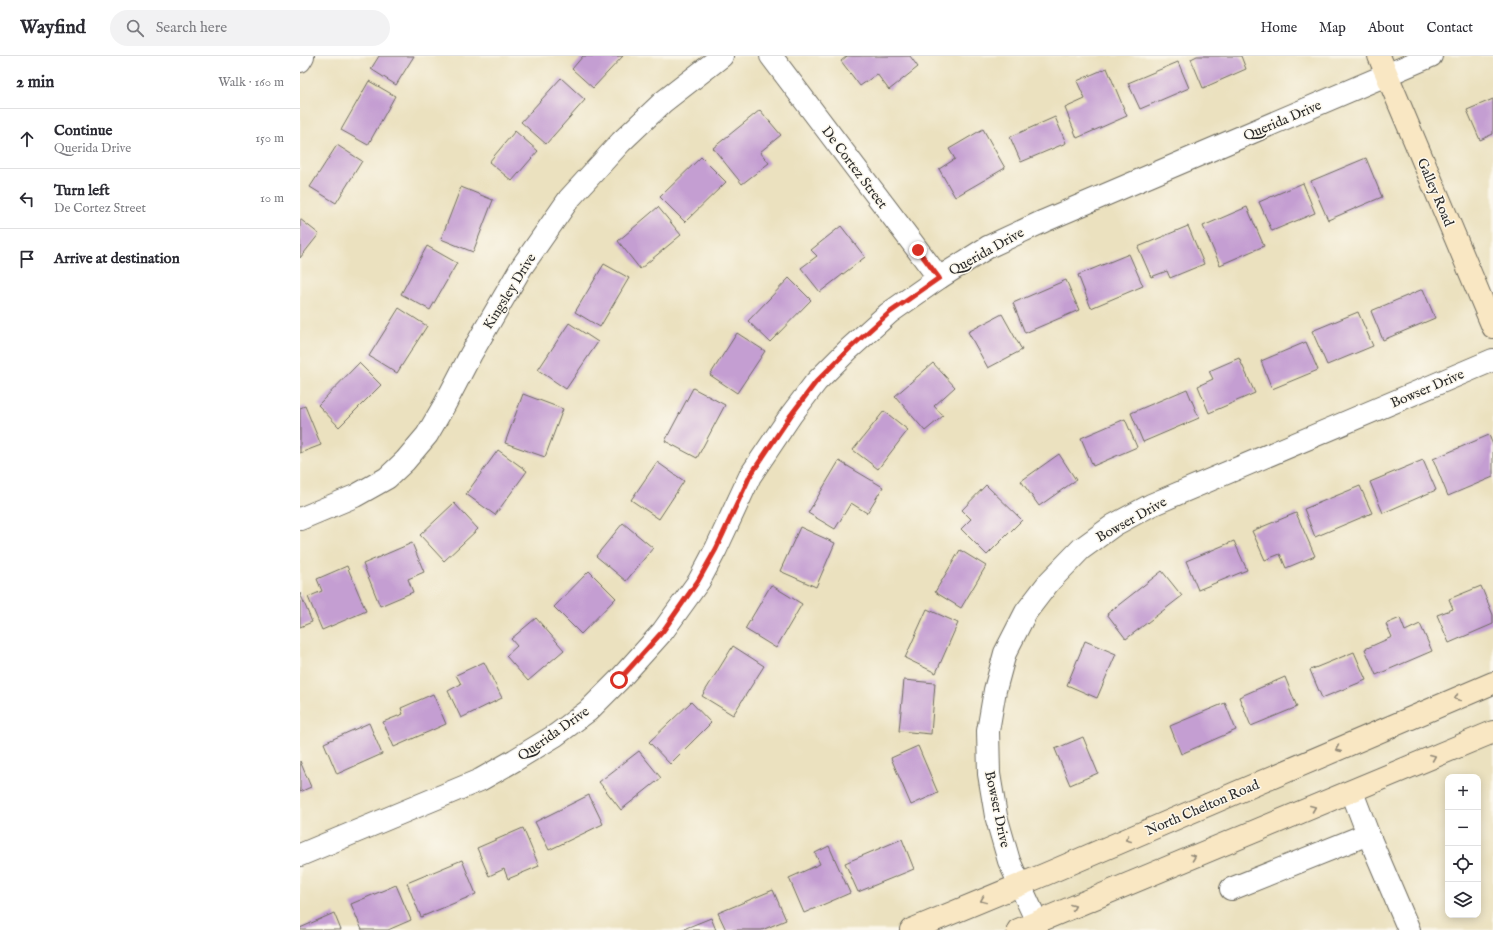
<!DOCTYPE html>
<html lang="en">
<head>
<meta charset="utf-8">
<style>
	:root { --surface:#fff; --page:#f2f2f3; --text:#2b2b33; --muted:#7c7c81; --line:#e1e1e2 }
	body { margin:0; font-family:"IM FELL English",serif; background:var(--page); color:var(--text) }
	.controls { position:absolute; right:12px; bottom:12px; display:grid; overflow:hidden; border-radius:8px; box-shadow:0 2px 10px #0003 }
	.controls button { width:36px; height:36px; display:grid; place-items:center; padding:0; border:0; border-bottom:1px solid var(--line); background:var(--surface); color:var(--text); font:20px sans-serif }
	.stop { position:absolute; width:12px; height:12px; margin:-9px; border:3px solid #d93025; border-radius:50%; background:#fff }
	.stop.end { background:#d93025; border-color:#fff; box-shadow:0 1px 4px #0008 }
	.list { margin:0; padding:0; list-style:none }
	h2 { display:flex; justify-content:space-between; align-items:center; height:52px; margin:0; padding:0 16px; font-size:17px }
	h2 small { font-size:13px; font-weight:400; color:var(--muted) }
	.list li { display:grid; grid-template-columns:26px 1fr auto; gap:12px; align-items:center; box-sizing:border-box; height:60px; padding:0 16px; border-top:1px solid var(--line) }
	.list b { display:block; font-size:15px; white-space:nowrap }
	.list p { margin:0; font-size:13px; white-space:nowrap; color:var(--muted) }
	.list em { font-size:13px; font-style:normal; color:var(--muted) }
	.icon { flex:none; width:22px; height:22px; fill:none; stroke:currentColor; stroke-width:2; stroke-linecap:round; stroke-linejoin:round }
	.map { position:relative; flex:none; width:1193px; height:874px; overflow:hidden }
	header { display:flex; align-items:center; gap:24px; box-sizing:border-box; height:56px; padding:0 20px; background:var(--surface); border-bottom:1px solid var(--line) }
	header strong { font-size:19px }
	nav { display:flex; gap:22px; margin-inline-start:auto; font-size:14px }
	.search { width:280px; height:36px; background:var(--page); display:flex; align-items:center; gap:10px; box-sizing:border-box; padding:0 14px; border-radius:22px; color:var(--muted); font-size:15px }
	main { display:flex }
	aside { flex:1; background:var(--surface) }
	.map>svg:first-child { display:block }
</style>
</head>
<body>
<header>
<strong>Wayfind</strong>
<div class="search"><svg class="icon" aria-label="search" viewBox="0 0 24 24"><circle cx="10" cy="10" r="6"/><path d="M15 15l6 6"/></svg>Search here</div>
<nav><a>Home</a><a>Map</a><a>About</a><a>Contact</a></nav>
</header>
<main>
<aside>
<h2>2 min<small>Walk · 160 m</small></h2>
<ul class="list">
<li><svg class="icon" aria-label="ahead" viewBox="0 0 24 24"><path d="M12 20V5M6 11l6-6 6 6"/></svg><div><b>Continue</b><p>Querida Drive</p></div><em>150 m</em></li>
<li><svg class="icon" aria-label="left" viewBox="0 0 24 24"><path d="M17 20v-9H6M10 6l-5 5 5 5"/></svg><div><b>Turn left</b><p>De Cortez Street</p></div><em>10 m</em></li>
<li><svg class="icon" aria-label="arrive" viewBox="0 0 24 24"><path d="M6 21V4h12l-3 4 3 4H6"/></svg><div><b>Arrive at destination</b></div></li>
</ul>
</aside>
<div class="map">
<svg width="1193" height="874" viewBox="0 0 1193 874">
	<rect width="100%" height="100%" fill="#fbf7ec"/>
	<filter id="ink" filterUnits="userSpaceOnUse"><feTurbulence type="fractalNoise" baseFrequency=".025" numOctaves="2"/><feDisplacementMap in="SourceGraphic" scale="8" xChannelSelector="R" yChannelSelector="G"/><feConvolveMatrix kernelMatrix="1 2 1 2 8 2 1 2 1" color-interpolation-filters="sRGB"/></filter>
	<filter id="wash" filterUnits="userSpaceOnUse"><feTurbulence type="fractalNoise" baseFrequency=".012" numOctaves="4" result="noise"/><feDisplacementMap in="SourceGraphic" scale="16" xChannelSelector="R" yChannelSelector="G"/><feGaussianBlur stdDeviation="0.9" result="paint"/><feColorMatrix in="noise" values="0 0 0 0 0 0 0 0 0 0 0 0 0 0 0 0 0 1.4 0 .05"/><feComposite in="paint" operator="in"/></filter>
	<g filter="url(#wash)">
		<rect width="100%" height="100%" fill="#ebe1bf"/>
		<g id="blocks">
			<g fill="#c49ed2">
				<path d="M79,0h35l-18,29 -25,-16z"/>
				<path d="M283,0h40l-30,32 -21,-19z"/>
				<path d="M547,0h63l8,11 -29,23 -12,-16 -17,12 -19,-25z"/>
				<path d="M897,0h44l5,13 -43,19 -12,-29z"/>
				<path d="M878,6l11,26 -49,21 -12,-26z"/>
				<path d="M807,12l20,48 -50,22 -12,-30 20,-9 -8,-18z"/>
				<path d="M261,22l24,22 -39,44 -25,-22z"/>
				<path d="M69,25l26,15 -27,49 -27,-15z"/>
				<path d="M1193,43v35l-13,6 -13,-30z"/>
				<path d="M460,54l21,25 -21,17 9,11 -27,21 -29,-36z"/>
				<path d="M755,61l11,26 -45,19 -11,-25z"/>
				<path d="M683,73l22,39 -50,29 -16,-28 16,-10 -6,-10z"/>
				<path d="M215,75l23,20 -26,30 -23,-19z"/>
				<path d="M37,89l25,16 -26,42 -26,-16z"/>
				<path d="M401,101l25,25 -41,40 -25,-25z"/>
				<path d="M1066,102l16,39 -54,23 -17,-39z"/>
				<path d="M1003,127l12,30 -43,18 -13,-29z"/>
				<path d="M161,131l32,13 -20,52 -32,-13z"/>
				<path d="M358,151l23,28 -41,34 -22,-28z"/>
				<path d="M947,151l17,39 -44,19 -17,-39z"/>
				<path d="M0,163l19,15 -19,24z"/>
				<path d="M541,170l24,31 -45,35 -19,-24 16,-12 -6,-6z"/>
				<path d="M888,170l16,38 -34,14 -3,-7 -16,6 -13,-30z"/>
				<path d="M127,190l30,17 -27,47 -29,-16z"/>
				<path d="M829,198l14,32 -52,22 -13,-33z"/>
				<path d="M304,208l25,14 -29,49 -25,-15z"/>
				<path d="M489,222l22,22 -41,42 -22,-21z"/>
				<path d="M766,224l13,30 -54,23 -12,-30z"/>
				<path d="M1123,233l12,29 -52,22 -12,-29z"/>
				<path d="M99,252l28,18 -30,47 -28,-17z"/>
				<path d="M1058,256l15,34 -46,19 -15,-34z"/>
				<path d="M702,258l20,36 -34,18 -20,-36z"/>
				<path d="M269,267l29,19 -32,47 -28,-19z"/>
				<path d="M437,277l28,18 -28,42 -27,-18z"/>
				<path d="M1006,286l12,28 -46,19 -11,-28z"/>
				<path d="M939,302l16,35 -46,20 -11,-27 15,-7 -4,-8z"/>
				<path d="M59,307l22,22 -42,42 -21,-22z"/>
				<path d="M633,307l22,24 -21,19 9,10 -18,15 -30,-35z"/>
				<path d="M393,332l32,17 -28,53 -32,-17z"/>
				<path d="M887,333l12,29 -56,24 -12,-29z"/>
				<path d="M223,338l40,15 -18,48 -40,-14z"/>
				<path d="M5,350l16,39 -21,8v-45z"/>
				<path d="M584,355l24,19 -30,39 -25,-19z"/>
				<path d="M825,363l12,28 -44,19 -12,-28z"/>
				<path d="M1189,379l4,10v32l-45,19 -15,-37z"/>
				<path d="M198,394l29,21 -32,44 -29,-21z"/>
				<path d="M759,398l17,26 -37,26 -18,-25z"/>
				<path d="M1123,404l13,30 -53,23 -13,-31z"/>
				<path d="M539,405l44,26 -16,26 -16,-10 -16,26 -27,-16z"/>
				<path d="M357,406l27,19 -25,38 -28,-19z"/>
				<path d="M686,429l36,35 -35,35 -26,-26 10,-10 -9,-9z"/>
				<path d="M1060,430l12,27 -57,24 -11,-28z"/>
				<path d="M154,447l24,26 -34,32 -24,-26z"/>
				<path d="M996,457l19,43 -29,12 -6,-14 -15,6 -13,-29z"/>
				<path d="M323,467l30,25 -27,33 -30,-25z"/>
				<path d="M500,471l35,16 -19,44 -36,-16z"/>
				<path d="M934,485l13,29 -49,20 -12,-29z"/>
				<path d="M112,487l12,29 -16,7 5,13 -33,14 -17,-42z"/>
				<path d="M660,494l26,16 -25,42 -26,-16z"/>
				<path d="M47,510l19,45 -44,19 -14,-33 14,-6 -5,-12z"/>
				<path d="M289,515l27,27 -35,36 -27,-27z"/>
				<path d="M862,515l20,25 -56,43 -19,-25z"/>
				<path d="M471,529l31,19 -26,44 -31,-19z"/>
				<path d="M1181,530l12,29v9l-44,19 -12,-28 16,-6 -4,-10z"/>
				<path d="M0,537l12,29 -12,5z"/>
				<path d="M627,553l31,14 -22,50 -31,-15z"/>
				<path d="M236,562l28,32 -36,31 -22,-25 11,-10 -6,-7z"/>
				<path d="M1100,562l5,13 15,-7 12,27 -56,24 -11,-26 27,-12 -6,-13z"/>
				<path d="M785,585l31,13 -19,44 -30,-13z"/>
				<path d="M433,590l31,20 -31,49 -31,-19z"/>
				<path d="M1054,596l12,28 -44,18 -12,-28z"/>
				<path d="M184,606l18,36 -41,20 -13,-27 13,-7 -5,-9z"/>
				<path d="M985,621l12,30 -46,19 -12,-29z"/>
				<path d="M604,624l31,3 -4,51 -32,-3z"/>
				<path d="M133,638l13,30 -52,23 -11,-25 20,-8 -2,-6z"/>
				<path d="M391,646l20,21 -41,41 -21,-22z"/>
				<path d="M925,647l11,27 -55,24 -11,-28z"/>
				<path d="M69,667l13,31 -45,20 -13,-31z"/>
				<path d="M783,681l15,36 -28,12 -15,-36z"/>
				<path d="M618,690l20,47 -27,12 -20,-47z"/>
				<path d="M339,695l22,27 -40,32 -22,-28z"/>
				<path d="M0,705l11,26 -11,5z"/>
				<path d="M289,739l14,29 -54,26 -14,-28z"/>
				<path d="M223,772l16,38 -31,13 -4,-10 -15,7 -12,-28z"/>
				<path d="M602,783l12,30 -56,23 -13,-29z"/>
				<path d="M529,790l21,47 -46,20 -15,-35 31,-14 -5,-11z"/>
				<path d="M162,804l14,34 -55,23 -14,-34z"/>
				<path d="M96,829l15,35 -23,10h-26l-11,-26z"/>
				<path d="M473,834l13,30 -24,10h-36l-8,-17z"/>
				<path d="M34,857l7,17h-41v-2z"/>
				<path d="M411,862l5,12h-35z"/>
			</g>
		</g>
	</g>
	<g filter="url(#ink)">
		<use href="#blocks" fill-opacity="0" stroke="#6e6b5f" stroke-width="1"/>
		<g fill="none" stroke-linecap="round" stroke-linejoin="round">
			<g stroke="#6e6b5f" stroke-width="24">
				<g id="street">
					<path d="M471,0l168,222"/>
					<path d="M0,5l3,-5"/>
					<path d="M0,463l55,-23 32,-18 18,-17 22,-26 18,-31 26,-50 50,-86 48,-69 52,-57 42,-40 59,-46"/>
					<path d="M1052,736l16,42 41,96"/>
					<path d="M0,799l180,-75 35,-20 41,-25 32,-24 31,-31 44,-49 36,-50 17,-32 34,-73 41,-61 25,-33 33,-33 40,-36 50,-35 49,-31 56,-26 387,-165"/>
					<path d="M931,833l137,-55"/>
					<path d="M737,866l-28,-61 -13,-45 -7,-42 -1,-43 7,-41 10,-37 21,-41 23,-30 32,-33 33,-24 37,-20 342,-145"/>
				</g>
			</g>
			<g stroke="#6e6b5f" stroke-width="24">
				<g id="secondary">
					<path d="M1079,0l114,271"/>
					<path d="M611,874l135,-56 447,-191"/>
					<path d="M718,874l475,-198"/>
				</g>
			</g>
			<use href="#street" stroke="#fff" stroke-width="22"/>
			<use href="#secondary" stroke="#f9e7c3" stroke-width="22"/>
		</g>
		<defs><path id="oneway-chevron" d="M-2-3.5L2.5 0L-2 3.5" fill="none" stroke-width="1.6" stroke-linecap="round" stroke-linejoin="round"/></defs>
		<g stroke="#928977">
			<use href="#oneway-chevron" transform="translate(1157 642) rotate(157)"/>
			<use href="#oneway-chevron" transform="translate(1038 693) rotate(157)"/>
			<use href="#oneway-chevron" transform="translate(1133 701) rotate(-23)"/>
			<use href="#oneway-chevron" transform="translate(1013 752) rotate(-22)"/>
			<use href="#oneway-chevron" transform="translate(828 783) rotate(157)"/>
			<use href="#oneway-chevron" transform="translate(893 801) rotate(-22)"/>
			<use href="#oneway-chevron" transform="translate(683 844) rotate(157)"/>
			<use href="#oneway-chevron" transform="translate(773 851) rotate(-22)"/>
		</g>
	</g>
	<g fill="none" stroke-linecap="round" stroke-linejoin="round" filter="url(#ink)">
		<path stroke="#d93025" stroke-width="5" d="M319,624l44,-49 35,-50 18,-32 34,-73 41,-61 25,-33 33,-33 40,-36 50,-35 -21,-28"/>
	</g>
	<g text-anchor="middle" stroke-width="3" stroke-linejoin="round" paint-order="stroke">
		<g font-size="14" fill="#2b2b2b" stroke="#fbf7ec">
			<text transform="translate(982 64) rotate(-23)" y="5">Querida Drive</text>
			<text transform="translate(555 111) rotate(53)" y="5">De Cortez Street</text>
			<text transform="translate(1136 136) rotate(67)" y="5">Galley Road</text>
			<text transform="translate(686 195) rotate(-29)" y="5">Querida Drive</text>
			<text transform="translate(209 235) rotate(-58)" y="5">Kingsley Drive</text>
			<text transform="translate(1127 332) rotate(-23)" y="5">Bowser Drive</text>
			<text transform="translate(831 463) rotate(-29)" y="5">Bowser Drive</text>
			<text transform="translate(253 677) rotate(-35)" y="5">Querida Drive</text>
			<text transform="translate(902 751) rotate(-23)" y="5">North Chelton Road</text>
			<text transform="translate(698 753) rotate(78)" y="5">Bowser Drive</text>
		</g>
	</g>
</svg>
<div class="controls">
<button>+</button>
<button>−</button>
<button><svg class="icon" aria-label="locate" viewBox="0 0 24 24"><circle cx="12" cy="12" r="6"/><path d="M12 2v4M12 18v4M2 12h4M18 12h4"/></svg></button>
<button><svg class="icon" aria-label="layers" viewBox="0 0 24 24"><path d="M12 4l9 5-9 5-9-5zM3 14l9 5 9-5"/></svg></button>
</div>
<div class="stop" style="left:319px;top:624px"></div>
<div class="stop end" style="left:618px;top:194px"></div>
</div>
</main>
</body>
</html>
